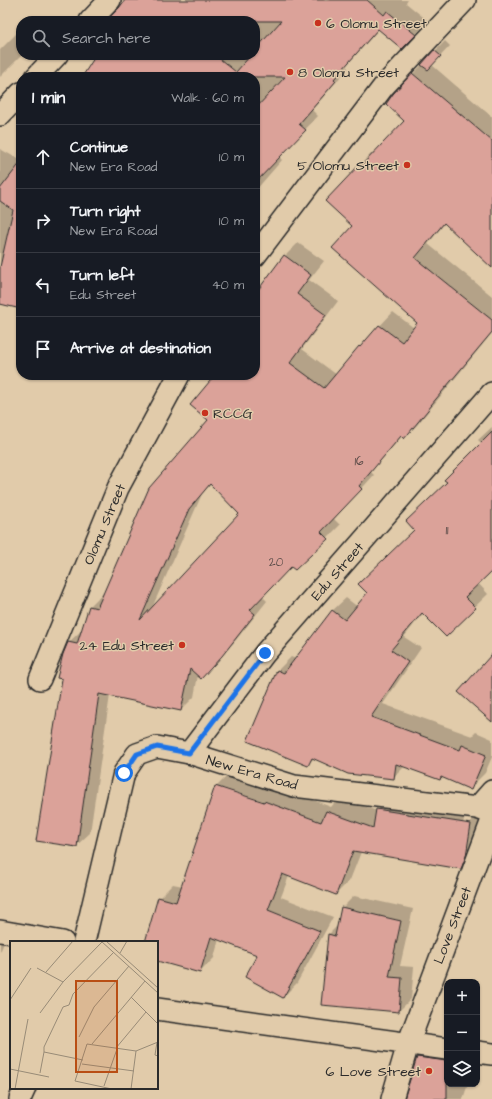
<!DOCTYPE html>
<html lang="en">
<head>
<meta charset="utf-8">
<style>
	:root { --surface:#171b24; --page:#242831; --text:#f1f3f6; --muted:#9ea1a6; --line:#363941 }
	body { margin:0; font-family:"Architects Daughter",sans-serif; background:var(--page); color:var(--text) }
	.controls { position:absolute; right:12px; bottom:12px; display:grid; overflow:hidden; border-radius:8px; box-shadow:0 1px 3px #0004 }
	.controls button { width:36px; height:36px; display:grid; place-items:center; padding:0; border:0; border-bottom:1px solid var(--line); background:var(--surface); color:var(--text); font:20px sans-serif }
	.stop { position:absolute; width:12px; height:12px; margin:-9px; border:3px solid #1a73e8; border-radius:50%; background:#fff }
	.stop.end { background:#1a73e8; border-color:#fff; box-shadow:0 1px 4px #0008 }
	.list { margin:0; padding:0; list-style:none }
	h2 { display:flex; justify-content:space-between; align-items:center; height:52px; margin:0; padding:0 16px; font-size:17px }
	h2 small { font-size:13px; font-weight:400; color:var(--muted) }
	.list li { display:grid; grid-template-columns:26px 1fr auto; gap:12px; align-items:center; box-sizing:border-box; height:64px; padding:0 16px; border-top:1px solid var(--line) }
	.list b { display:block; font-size:15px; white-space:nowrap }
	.list p { margin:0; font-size:13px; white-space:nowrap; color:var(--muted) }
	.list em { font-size:13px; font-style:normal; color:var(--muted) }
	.icon { flex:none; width:22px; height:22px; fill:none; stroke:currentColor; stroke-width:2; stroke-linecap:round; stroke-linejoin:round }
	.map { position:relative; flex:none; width:492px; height:1099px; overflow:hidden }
	.search { position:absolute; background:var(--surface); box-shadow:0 1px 3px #0004; left:16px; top:16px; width:244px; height:44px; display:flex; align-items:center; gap:10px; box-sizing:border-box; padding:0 14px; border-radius:16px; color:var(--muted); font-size:15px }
	.panel { position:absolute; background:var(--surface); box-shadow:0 1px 3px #0004; left:16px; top:72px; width:244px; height:308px; border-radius:16px }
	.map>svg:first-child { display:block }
</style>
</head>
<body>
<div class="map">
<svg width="492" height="1099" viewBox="0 0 492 1099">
	<rect width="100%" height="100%" fill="#e1cbaa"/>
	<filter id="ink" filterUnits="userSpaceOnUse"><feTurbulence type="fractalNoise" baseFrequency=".025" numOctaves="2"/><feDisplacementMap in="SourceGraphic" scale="8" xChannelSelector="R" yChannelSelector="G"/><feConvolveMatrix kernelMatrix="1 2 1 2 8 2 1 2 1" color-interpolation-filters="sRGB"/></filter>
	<g filter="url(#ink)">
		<g fill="#0003" fill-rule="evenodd">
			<path d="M127,0h281l-2,3 22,18 -13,14 -36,-6 -33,37 2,2 -36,42 6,6 -39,41 3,3 -27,31v-114h-163l5,-22h158v-34h-139z"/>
			<path d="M18,32l3,3 1,20 -22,22v-27z"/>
			<path d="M445,41l5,5 -18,19 60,52v150l-47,-44 -17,21 64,52v37l-75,92 -13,13 -2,-2 -31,36 3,3 -40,44 6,6 -13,13 -35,27 -30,31 5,5 -32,40 -20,23 -14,14 -3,-3 -4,22 -13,13 -71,-15 -20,138 -14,13 -13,-167 1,-24 5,-13 14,-13 7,-23 13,-13h1l106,-173 9,-45h36v-79l30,-40 13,-13 26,18 -15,19 29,21 -36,48 35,26 23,-28 33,-35 21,16 5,-5 -66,-97 -27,-25 35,-37 13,-13 2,2 30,-32 7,-47zM211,484l29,30 -88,94 50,-114z"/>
			<path d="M0,149l20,11 1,-1v148l-21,-4z"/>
			<path d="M492,427v142l-14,14 10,11 -42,41 -22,-23 -20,25 17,11 -38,56 89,32 4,-4 16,7v18l-7,16 -14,14 -29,-10 -3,2 -34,-13 -12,12 -79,-20 -6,6 -59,-24 29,-70 13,-13 5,2 36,-48 14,-13 12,9 58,-77 32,-49 34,-37 -4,-4z"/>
			<path d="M230,773l49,14 52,20 9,-10 37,14 14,-15 78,12 -12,29 28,-29 -11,46 -14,14 -99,-16 -11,28 -14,14 -47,-18 -8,21 52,20 -36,66 -14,14 -25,-42 -39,-16 -5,19 -14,14 -43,-12v-18h-11l13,-44 14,-14 10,2 33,-99zM223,788l46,15 -1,2 -45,-15z"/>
			<path d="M354,896l59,13 -13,57 14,1 -3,32 -12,12 -77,-7 7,-70 9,-9 4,-17z"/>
			<path d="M0,928l9,4 -9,20z"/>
			<path d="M432,1043l15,3v38h21l-5,15h-57l12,-42z"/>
		</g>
		<g fill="#dba299" stroke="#2b2b2b" fill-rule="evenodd">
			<path d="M125,0h242l17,15 3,-4 29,24 -14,14 -24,-20 -44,50 2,2 -37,43 7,6 -51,53v-74l30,-32h-203l14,-22h119l21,17 15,-17h4v-5l26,-29h-167l-4,-4 9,-9z"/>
			<path d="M434,50l7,6 -13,14 -7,-5z"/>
			<path d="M412,73l80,68v127l-48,-45 -29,35 77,62v12l-61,73h1l-28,34 -3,-3 -42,50 3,3 -41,43 7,7 -33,31 -4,-3 -41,43 5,4 -33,42 -21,23 -11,-10 -9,42 -82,-17 -22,153 -41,-6 26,-162 -5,-1 6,-24 5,-12 9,2 12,-38 8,2 52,-120 59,-68 -18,-15 25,-30h40v-81l29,-39 27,20 -14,19 29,21 -36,48 34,25 35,-42 1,1 19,-22 23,17 15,-19 -85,-75 20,-22 -27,-25 35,-37 2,1 42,-44 -18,-17 7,-10zM210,484l29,30 -99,106 49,-111z"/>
			<path d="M21,162v147l-21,-5v-37l13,-57 -13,-9v-12z"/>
			<path d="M492,432v139l-27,26 11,11 -30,29 -24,-24 -31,37 17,12 -37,55 89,33 2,-5 24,10 -15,35 -30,-13 -1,3 -44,-16 -2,15 -46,-5 -36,-16 -4,8 -61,-25 30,-71 7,3 48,-63 13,10 22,-27 -9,-9 56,-54 -8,-9 41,-39 -3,-2z"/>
			<path d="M492,654v68l-34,-30z"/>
			<path d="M215,786l49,16v-1l57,21 5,-11 47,17 3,-19 95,15 -5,32 -5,13 -108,-18 -17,44 -54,-21 -14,36 52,21 -37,67 -38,-21 12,-22 -46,-18 -11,36 -43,-12v-19h-12l13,-45 18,5z"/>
			<path d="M341,907l60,14 -12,56 13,1 -3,34 -78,-7 7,-71 7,2z"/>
			<path d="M417,1057l30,4v38h-43z"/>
		</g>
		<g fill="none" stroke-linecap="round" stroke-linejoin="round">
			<g stroke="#2b2b2b" stroke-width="24">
				<g id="street">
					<path d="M90,21l20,-21"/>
					<path d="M36,77l21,-22"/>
					<path d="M0,115l21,-22"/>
					<path d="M255,256l129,-170 81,-86"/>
					<path d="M40,679l78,-191 61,-113"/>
					<path d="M189,753l76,-100 227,-260"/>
					<path d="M477,808l15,-17"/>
					<path d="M0,931l63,11"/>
					<path d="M84,942l40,-169 13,-19 20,-7 32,6 105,33 183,22 15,5"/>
					<path d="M157,1009l290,40"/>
					<path d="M477,1052l15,2"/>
					<path d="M20,1099l5,-11"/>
					<path d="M392,1099l16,-55 84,-224"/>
				</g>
			</g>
			<use href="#street" stroke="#e1cbaa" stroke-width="21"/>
		</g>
	</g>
	<g fill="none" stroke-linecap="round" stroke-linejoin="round" filter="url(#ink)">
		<path stroke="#1a73e8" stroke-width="5" d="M124,773l13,-19 20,-7 32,6 76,-100"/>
	</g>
	<g fill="#c8321e" stroke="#e1cbaa" stroke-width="1.5">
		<circle cx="318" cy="23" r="4"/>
		<circle cx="290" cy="72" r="4"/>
		<circle cx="407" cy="165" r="4"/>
		<circle cx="205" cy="413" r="4"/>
		<circle cx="182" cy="645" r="4"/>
		<circle cx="429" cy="1071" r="4"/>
	</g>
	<g text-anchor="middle" stroke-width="3" stroke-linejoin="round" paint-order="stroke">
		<g font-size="12" fill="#574946">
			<text x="359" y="465">16</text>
			<text x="447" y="534">11</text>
			<text x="276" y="566">20</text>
		</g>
		<g font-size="14" fill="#2b2b2b" stroke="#e1cbaa" text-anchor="start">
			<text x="326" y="28">6 Olomu Street</text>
			<text x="298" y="77">8 Olomu Street</text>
			<text x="399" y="170" text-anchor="end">5 Olomu Street</text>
			<text x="213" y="418">RCCG</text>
			<text x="174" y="650" text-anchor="end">24 Edu Street</text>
			<text x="421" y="1076" text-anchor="end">6 Love Street</text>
		</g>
		<g font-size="14" fill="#2b2b2b" stroke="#e1cbaa">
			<text transform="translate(104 524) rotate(-67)" y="5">Olomu Street</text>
			<text transform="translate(337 571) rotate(-49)" y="5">Edu Street</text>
			<text transform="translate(252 772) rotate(16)" y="5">New Era Road</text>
			<text transform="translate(452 925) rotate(-69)" y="5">Love Street</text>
		</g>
	</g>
	<g transform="translate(10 941)">
		<rect width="148" height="148" fill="#e1cbaa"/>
		<path fill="none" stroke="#988b77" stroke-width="1" d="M91,0l57,52M96,0l52,47M110,12l7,-12M27,27l26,14M36,31l27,-31M121,56l27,27M0,59l21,-32M30,72l23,-31 39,-40M69,96l15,-30 35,-41M147,101l-2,13 3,1M82,103l53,-63M106,107l30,-36M73,119l-39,-8v-5l19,-40 6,-2 4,-11 41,-42M72,123l52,7M0,128l39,8M30,132l4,-21M94,145l13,-37M5,148l13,-70M102,148l-37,-8 12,-37 49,7 22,-9M121,148l5,-38"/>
		<path fill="#b94e14" fill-opacity="0.15" stroke="#b94e14" stroke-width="2" d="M66,40h41v91h-41z"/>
		<rect width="148" height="148" fill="none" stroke="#2b2b2b" stroke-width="2"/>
	</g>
</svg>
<div class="controls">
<button>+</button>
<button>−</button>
<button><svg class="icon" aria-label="layers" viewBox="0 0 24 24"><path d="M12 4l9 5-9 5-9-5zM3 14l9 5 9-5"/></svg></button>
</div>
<div class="stop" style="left:124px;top:773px"></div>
<div class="stop end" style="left:265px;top:653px"></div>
<div class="search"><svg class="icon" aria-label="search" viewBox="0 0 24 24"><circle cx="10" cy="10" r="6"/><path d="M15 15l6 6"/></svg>Search here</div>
<section class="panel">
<h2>1 min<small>Walk · 60 m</small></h2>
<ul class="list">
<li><svg class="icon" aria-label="ahead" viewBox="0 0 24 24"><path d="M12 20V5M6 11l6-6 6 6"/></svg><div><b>Continue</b><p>New Era Road</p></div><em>10 m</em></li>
<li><svg class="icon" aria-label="right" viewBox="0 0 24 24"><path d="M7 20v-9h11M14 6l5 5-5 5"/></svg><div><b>Turn right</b><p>New Era Road</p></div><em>10 m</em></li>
<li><svg class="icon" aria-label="left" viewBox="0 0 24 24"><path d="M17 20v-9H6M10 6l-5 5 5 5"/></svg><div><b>Turn left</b><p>Edu Street</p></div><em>40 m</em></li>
<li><svg class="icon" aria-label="arrive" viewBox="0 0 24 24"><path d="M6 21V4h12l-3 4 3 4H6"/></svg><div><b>Arrive at destination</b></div></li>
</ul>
</section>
</div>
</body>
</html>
